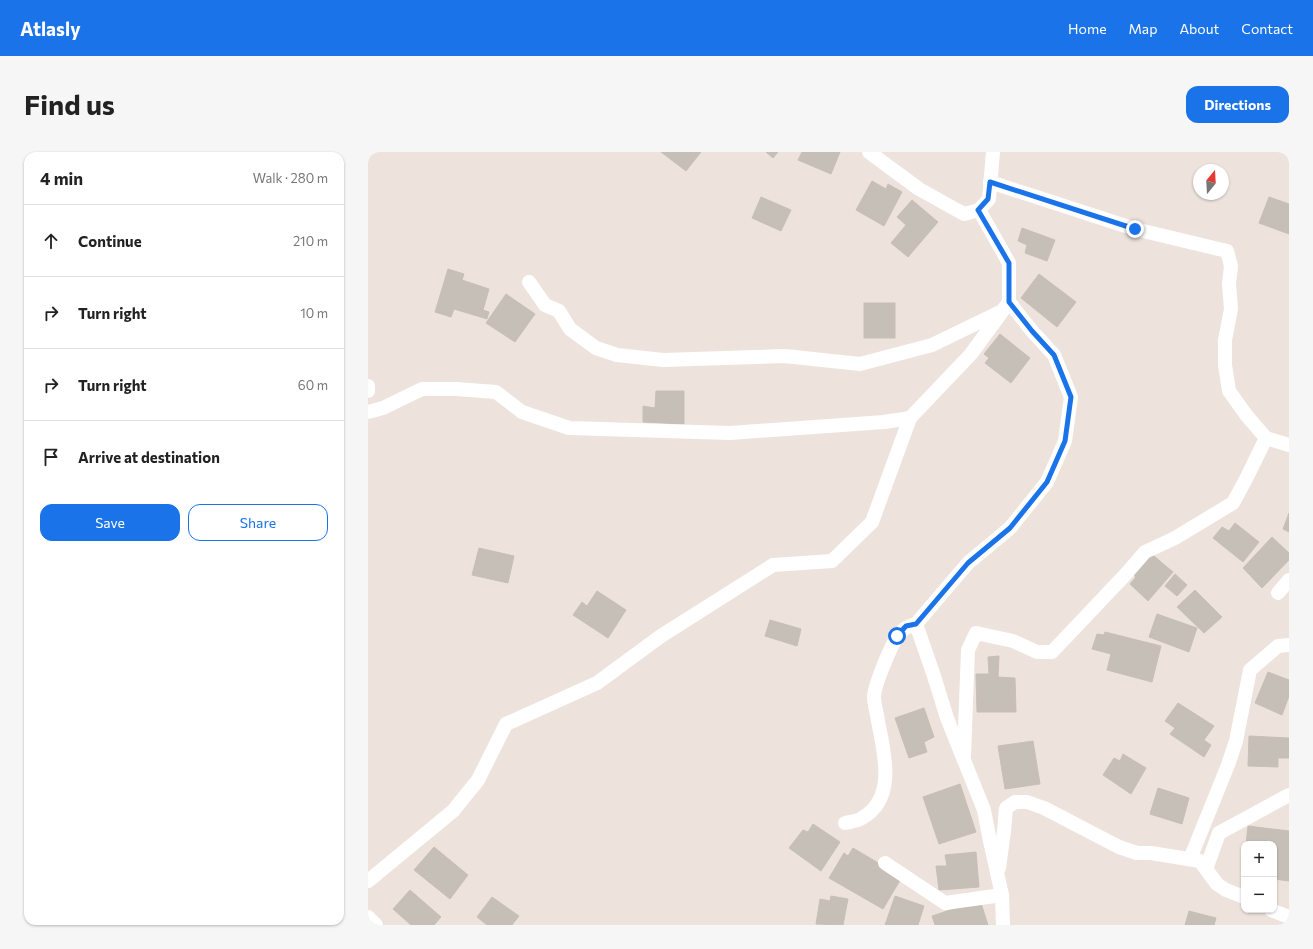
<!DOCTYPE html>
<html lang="en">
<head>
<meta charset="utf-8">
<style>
	:root { --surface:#fff; --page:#f6f6f6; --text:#222; --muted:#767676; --line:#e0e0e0; --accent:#1a73e8 }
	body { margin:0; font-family:Commissioner,sans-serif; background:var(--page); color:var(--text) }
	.controls { position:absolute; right:12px; bottom:12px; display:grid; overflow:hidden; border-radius:8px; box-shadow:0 1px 3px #0004 }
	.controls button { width:36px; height:36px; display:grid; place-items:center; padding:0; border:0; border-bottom:1px solid var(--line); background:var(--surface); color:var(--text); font:20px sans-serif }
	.compass { position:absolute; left:825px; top:12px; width:36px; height:36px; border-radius:50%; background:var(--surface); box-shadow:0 1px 3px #0004; rotate:18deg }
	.stop { position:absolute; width:12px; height:12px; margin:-9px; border:3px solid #1a73e8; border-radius:50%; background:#fff }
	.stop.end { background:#1a73e8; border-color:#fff; box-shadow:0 1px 4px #0008 }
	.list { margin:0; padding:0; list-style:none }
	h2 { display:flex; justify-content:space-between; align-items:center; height:52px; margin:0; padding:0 16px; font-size:17px }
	h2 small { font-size:13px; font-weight:400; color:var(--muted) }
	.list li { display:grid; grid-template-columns:26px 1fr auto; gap:12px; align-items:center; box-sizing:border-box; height:72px; padding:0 16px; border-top:1px solid var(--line) }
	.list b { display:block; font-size:15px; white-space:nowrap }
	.list em { font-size:13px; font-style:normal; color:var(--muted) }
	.actions { display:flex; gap:8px; padding:12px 16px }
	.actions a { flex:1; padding:9px 0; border:1px solid var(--accent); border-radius:12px; text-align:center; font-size:14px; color:var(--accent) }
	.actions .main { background:var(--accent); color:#fff }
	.icon { flex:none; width:22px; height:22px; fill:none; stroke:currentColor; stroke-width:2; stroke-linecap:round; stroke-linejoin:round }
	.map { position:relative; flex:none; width:921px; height:773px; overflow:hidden; border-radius:12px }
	header { display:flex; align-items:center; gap:24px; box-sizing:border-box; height:56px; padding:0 20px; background:var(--accent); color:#fff }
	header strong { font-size:19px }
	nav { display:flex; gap:22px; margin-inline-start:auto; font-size:14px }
	.intro { display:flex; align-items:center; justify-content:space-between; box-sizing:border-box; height:96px; padding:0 24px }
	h1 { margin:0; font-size:28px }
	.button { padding:10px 18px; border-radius:12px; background:var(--accent); color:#fff; font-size:14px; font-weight:700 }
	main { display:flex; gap:24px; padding:0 24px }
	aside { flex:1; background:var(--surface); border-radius:12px; box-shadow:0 1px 3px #0004 }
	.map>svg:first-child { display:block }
</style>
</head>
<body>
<header>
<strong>Atlasly</strong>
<nav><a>Home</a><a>Map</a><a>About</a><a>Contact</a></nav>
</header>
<div class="intro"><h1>Find us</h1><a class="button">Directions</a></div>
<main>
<aside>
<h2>4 min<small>Walk · 280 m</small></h2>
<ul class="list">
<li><svg class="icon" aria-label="ahead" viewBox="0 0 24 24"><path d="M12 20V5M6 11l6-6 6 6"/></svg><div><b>Continue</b></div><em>210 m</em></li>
<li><svg class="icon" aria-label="right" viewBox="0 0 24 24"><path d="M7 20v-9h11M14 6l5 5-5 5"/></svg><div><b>Turn right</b></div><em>10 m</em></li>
<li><svg class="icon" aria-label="right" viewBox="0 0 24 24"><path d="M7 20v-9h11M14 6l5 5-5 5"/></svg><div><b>Turn right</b></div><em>60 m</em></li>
<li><svg class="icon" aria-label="arrive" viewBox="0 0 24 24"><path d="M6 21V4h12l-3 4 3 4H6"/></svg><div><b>Arrive at destination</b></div></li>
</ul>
<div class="actions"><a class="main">Save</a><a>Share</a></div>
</aside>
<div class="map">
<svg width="921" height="773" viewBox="0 0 921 773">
	<rect width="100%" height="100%" fill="#ede3dc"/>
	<g fill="#c5bfb8" stroke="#c8bfb6">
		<path d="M293,0h40l-15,19z"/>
		<path d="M398,0h12l-5,6z"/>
		<path d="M434,0h38l-9,22 -33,-14z"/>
		<path d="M504,29l14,8 2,-5 14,8 -18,34 -28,-16z"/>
		<path d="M393,45l30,13 -10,21 -29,-13z"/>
		<path d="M901,45l20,7v30l-30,-11z"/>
		<path d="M544,48l26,22 -30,35 -17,-14 15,-18 -9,-8z"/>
		<path d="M654,76l33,12 -8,21 -22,-8 2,-8 -9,-4z"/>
		<path d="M80,117l16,5 -2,6 27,9 -6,21 6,2 -2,7 -33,-10 -3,8 -16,-5z"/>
		<path d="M671,122l37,28 -19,25 -36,-29z"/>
		<path d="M138,142l29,20 -20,28 -29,-19z"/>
		<rect x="496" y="151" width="31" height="35"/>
		<path d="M632,182l30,24 -19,25 -26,-20 4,-5 -5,-4z"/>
		<path d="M288,239h28v33l-41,-2v-16l12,2z"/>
		<path d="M921,361v19l-6,-3z"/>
		<path d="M867,371l24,19 -16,20 -30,-24 9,-11 7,4z"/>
		<path d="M904,385l17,16v7l-27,28 -19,-20z"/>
		<path d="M111,396l35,8 -6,27 -36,-8z"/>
		<path d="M780,399l25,21 -25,29 -18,-17 6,-7 -5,-4z"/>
		<path d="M807,422l12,11 -10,11 -12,-10z"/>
		<path d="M827,438l27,27 -18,16 -27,-26z"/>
		<path d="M229,439l29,19 -18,28 -35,-23 9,-13 5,4z"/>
		<path d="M789,462l40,14 -8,24 -40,-15z"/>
		<path d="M402,468l31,9 -4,17 -32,-10z"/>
		<path d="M737,480l56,14 -9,36 -45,-12 4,-16 -19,-5 5,-15 7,1z"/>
		<path d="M631,504l-1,21 17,1 1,34h-39l-1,-38h13l-1,-17z"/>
		<path d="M900,520l21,8v16l-7,19 -27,-12z"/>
		<path d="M810,551l36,23 -10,14 7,5 -7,12 -34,-23 5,-6 -10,-7z"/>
		<path d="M556,556l10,29 -10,5 3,10 -18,6 -14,-40z"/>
		<path d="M881,584l40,2v20h-11v9l-30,-1z"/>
		<path d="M665,589l7,43 -35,5 -7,-43z"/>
		<path d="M755,602l23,14 -15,26 -28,-19 11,-17 6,3z"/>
		<path d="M592,632l16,48 -37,12 -16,-47z"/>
		<path d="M790,636l31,10 -7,26 -32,-10z"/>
		<path d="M445,672l27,18 -19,29 -32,-23 14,-18 5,2z"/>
		<path d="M880,674l41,5v50l-15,-2v-35h-28z"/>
		<path d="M66,695l34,28 -18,24 -36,-29z"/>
		<path d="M485,696l49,29 -19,32 -54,-31 15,-25 4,3z"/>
		<path d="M608,700l3,35 -40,3 -3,-24h11l-2,-11z"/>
		<path d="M42,738l31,27 -7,8h-23l-18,-16z"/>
		<path d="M463,744l17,3 -5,26 -27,-1 4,-25 10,2z"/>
		<path d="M527,744l29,10 -6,19h-33z"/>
		<path d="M124,745l27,19 -7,9h-25l-10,-8z"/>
		<path d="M612,748l8,25h-53l-3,-9z"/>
		<path d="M821,759l27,7 -2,7h-29z"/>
	</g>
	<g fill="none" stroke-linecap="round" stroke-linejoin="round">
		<g stroke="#fff" stroke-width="14">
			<path d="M501,0l50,37 45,25 15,-4 10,-11 4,-47"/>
			<path d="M622,30l145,47 92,22 4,15 -2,18 2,25 -6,31v25l4,26 18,25 19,22 23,7"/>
			<path d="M611,58l30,53v39l23,29 22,24 17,42 -6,44 -18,41 -37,46 -42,35 -52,61 18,52 13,42 37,92 6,31 12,54 1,30"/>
			<path d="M161,130l16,23 14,6 11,18 26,19 21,7 46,5 122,-4 75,8 72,-19 68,-33"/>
			<path d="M0,234v5"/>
			<path d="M0,260l15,-4 39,-19h34l40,3 26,20 47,16 161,5 154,-11 26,-4"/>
			<path d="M910,441l11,-13"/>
			<path d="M596,603l4,-105 8,-17 37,8 24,11h15l73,-77 20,-23 30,-14 58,-35 13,-24 20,-41"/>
			<path d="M477,671c5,-1 13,-2 17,-5 35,-19 22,-66 16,-97 -1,-8 -4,-17 -4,-24 0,-10 13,-40 17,-49 7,-14 10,-20 25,-24"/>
			<path d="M822,707l38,-94 8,-24 14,-71 28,-24 11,-1"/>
			<path d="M517,711l60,40 57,-8"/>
			<path d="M631,716l5,-37 2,-23 9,-6h12l17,6 75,39 18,6h14l49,8 17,23 9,6 18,7"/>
			<path d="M838,717l13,-36 70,-38"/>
			<path d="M0,729l85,-70 25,-31 28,-56 91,-41 64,-47 112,-71 59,-4 40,-39 38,-104 61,-64 38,-52"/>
			<path d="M903,758l18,7"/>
			<path d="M0,765l8,8"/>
		</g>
	</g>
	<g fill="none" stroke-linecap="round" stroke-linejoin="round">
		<path stroke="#1a73e8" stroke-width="5" d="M529,484l9,-10 10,-2 52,-61 42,-35 37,-46 18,-41 6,-44 -17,-42 -22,-24 -23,-29v-39l-31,-53 10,-11 2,-17 145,47"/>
	</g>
</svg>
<div class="controls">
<button>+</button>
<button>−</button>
</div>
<svg class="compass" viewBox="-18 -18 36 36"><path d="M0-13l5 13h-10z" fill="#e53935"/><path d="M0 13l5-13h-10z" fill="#767676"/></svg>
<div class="stop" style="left:529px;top:484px"></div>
<div class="stop end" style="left:767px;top:77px"></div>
</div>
</main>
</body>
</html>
